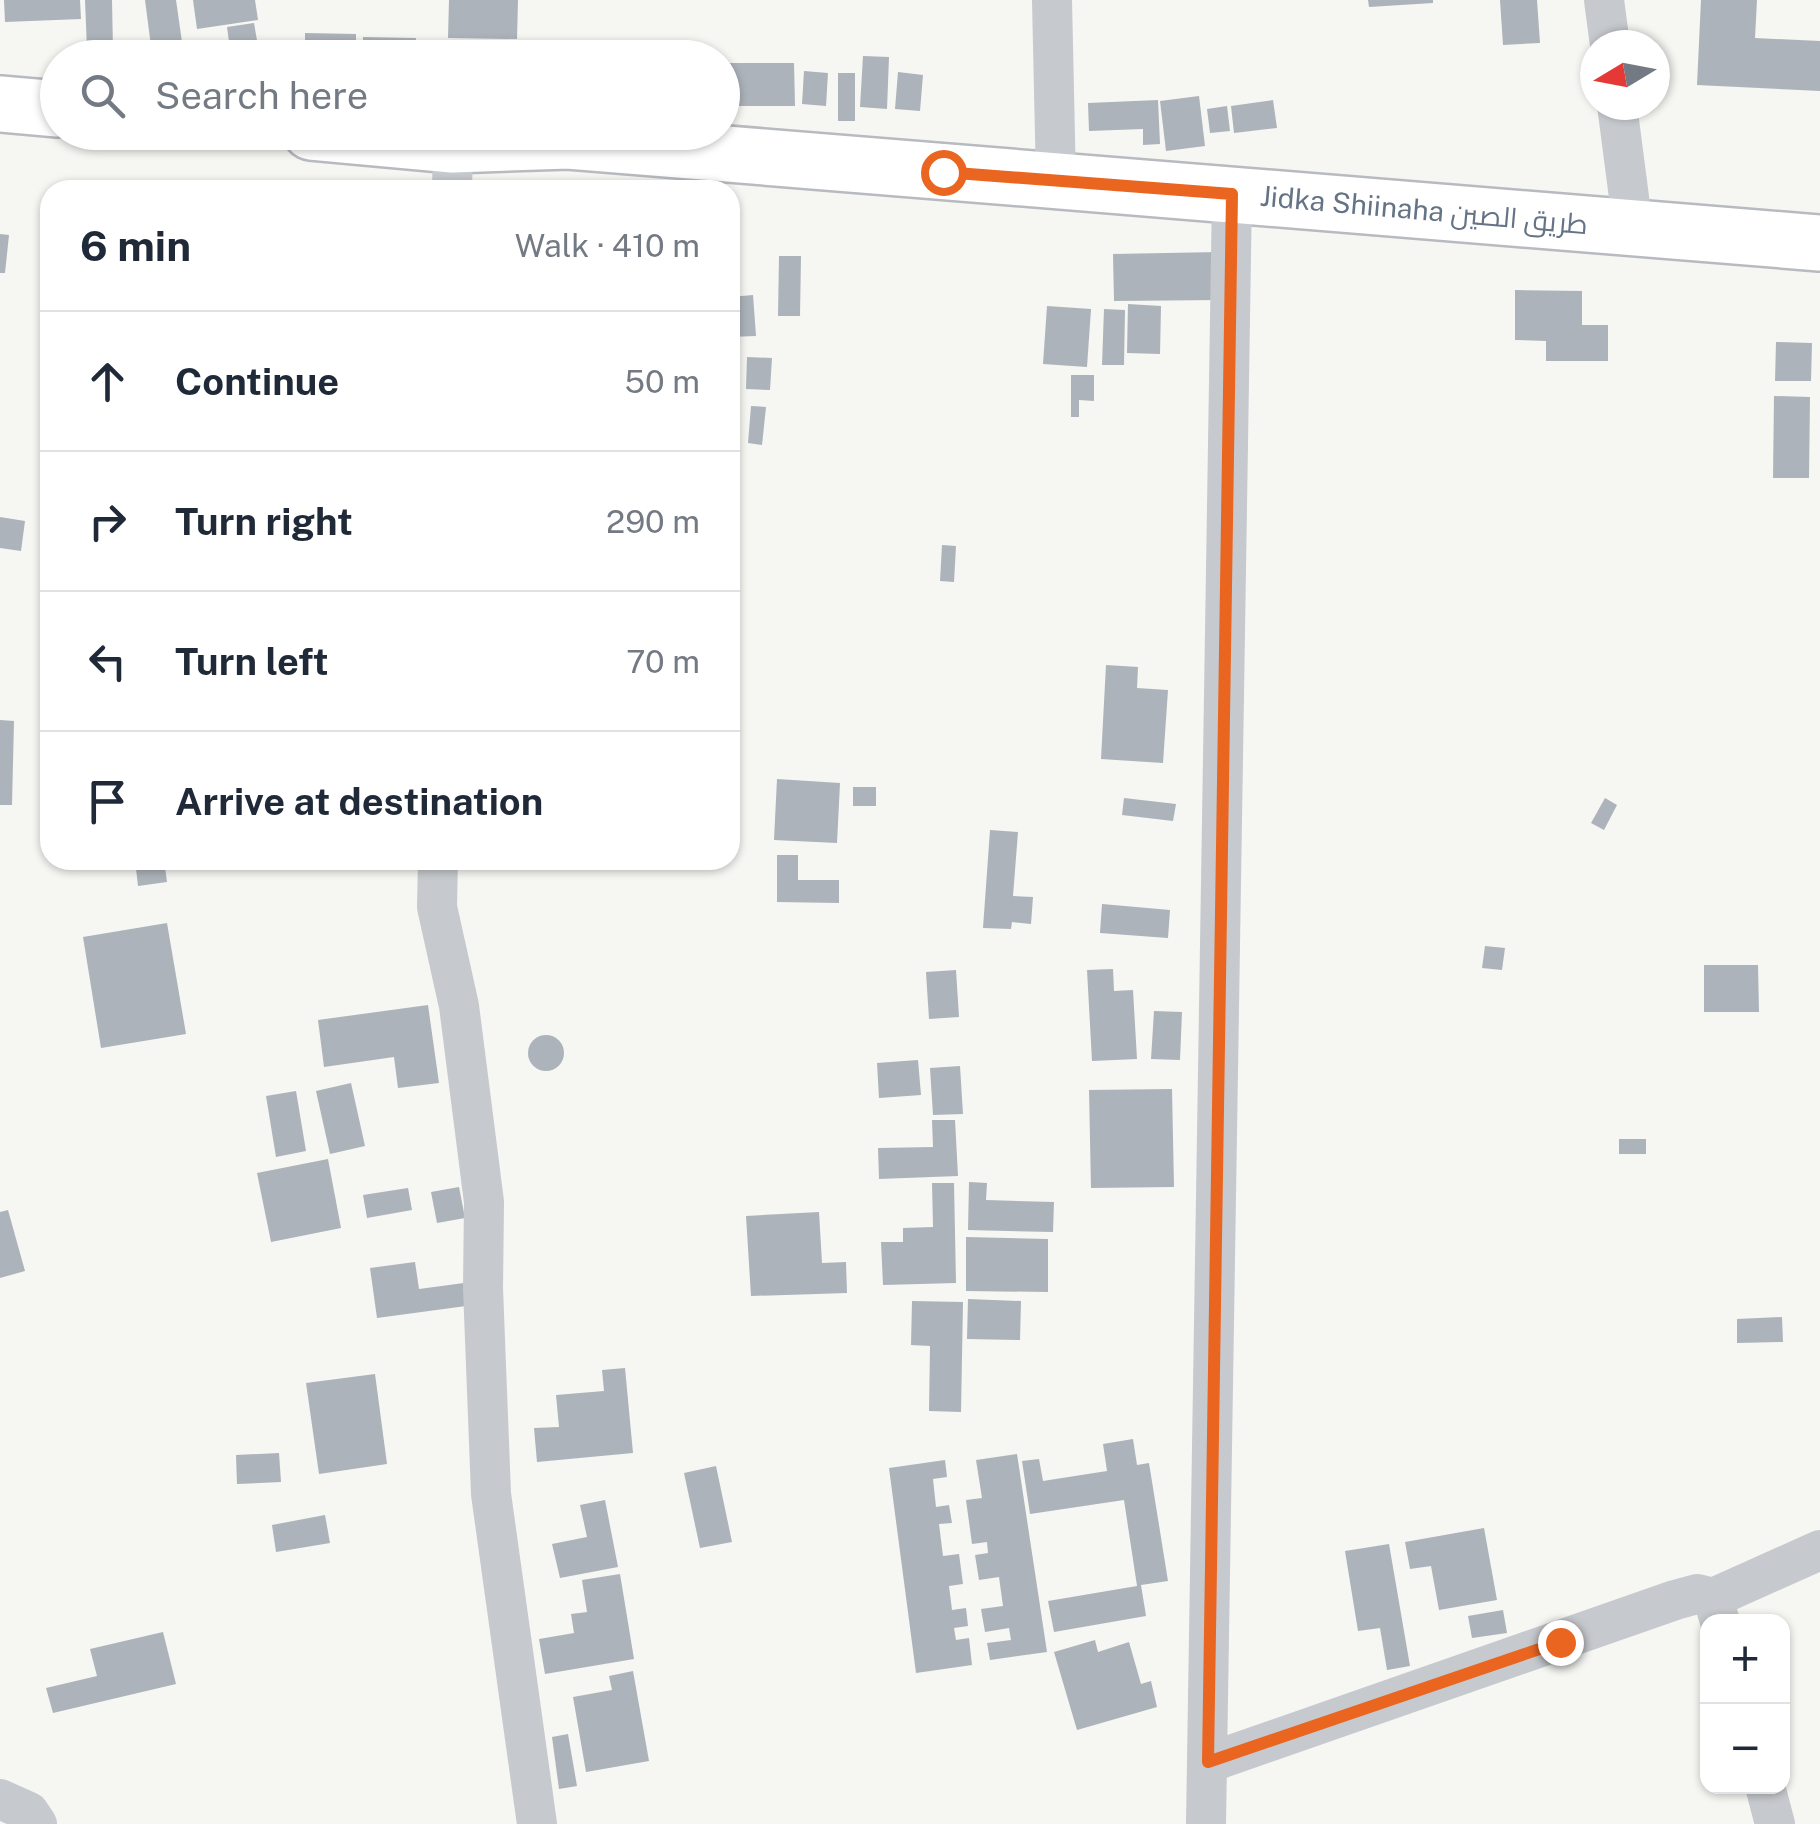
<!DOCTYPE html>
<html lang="en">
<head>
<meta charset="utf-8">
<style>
	:root { --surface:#fff; --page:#f6f6f7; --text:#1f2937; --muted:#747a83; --line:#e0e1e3 }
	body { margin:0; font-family:"Public Sans",Cairo,sans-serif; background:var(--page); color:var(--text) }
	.controls { position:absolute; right:30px; bottom:30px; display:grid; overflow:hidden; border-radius:20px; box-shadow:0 2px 8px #0004 }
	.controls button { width:90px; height:90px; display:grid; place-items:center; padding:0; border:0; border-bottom:2px solid var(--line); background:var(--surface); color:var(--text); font:50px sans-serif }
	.compass { position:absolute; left:1580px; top:30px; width:90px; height:90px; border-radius:50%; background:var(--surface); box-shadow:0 2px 8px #0004; rotate:260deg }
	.stop { position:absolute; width:30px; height:30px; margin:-22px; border:8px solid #e96520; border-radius:50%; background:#fff }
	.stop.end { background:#e96520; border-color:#fff; box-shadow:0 2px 10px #0008 }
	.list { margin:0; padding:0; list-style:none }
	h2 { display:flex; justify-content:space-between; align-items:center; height:130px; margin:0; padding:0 40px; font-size:42px }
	h2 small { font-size:32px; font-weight:400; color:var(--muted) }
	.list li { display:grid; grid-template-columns:65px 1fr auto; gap:30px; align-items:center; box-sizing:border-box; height:140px; padding:0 40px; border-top:2px solid var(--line) }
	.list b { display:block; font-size:38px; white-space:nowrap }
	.list em { font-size:32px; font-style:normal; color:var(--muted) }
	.icon { flex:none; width:55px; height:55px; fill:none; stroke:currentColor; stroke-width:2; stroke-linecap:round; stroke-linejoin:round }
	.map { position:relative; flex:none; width:1820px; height:1824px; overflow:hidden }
	.search { position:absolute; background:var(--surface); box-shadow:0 2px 8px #0004; left:40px; top:40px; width:700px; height:110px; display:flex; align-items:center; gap:25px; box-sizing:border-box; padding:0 35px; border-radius:55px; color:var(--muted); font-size:38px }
	.panel { position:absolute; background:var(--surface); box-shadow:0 2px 8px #0004; left:40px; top:180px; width:700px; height:690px; border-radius:30px }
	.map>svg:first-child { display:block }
</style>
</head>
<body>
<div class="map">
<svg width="1820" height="1824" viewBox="0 0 1820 1824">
	<rect width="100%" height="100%" fill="#f6f6f3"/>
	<g fill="#adb3ba">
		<path d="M4,0h76l1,19 -76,3z"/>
		<path d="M85,0h27l1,50h-26z"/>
		<path d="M145,0h31l7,49 -31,5z"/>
		<path d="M193,0h62l3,20 -61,9z"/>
		<path d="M449,0h69l-1,39 -69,-1z"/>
		<path d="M1368,0h65v3l-64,4z"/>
		<path d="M1500,0h37l3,43 -37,2z"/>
		<path d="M1701,0h56l-2,38 65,3v50l-123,-6z"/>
		<path d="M254,23l5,29 -28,4 -4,-29z"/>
		<path d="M305,33l51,1v19l-26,-1 -1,6h-24z"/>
		<path d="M363,37l53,1 -1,20h-52z"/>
		<path d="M418,43l26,1 -1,14h-25z"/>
		<path d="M544,47l47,1v10h-48z"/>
		<path d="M863,56l26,1 -2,52 -27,-2z"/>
		<path d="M722,63h72l1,43h-73z"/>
		<path d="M804,71l24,2 -2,33 -24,-2z"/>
		<path d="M898,72l25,3 -3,36 -25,-2z"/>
		<rect x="838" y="73" width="17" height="48"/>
		<path d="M1199,96l6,50 -39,5 -6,-50z"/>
		<path d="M1158,100l2,44 -17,1v-16l-54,2 -1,-28z"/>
		<path d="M1273,100l4,28 -43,5 -3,-27z"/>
		<path d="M1227,106l3,25 -20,2 -3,-24z"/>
		<path d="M0,234l9,1 -4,38h-5z"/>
		<path d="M1219,252l1,48 -106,1 -1,-47z"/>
		<path d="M779,256h22l-1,60h-22z"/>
		<path d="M1515,290l67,1v34h26v36h-62v-20l-31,-1z"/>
		<path d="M753,295l3,41 -26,1v-40z"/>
		<path d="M1128,304l33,2 -1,48 -33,-1z"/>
		<path d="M1047,306l44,3 -4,58 -44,-3z"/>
		<path d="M1104,309l21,1 -1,55h-22z"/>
		<path d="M1776,342l36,1 -1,38h-36z"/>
		<path d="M747,357l25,1 -2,32 -24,-1z"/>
		<path d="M1071,375h23v26l-15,-1v17h-8z"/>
		<path d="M1774,396l36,1 -1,81h-36z"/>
		<path d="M751,406l15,1 -4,38 -14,-2z"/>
		<path d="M0,517l25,4 -4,30 -21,-3z"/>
		<path d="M942,545l14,1 -2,36 -14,-1z"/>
		<path d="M1106,665l32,2 -1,21 31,2 -5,73 -62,-4z"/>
		<path d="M0,720l14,1 -2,84h-12z"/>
		<path d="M777,779l63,4 -3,60 -63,-3z"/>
		<rect x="853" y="787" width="23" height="19"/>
		<path d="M1124,798l52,6 -3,17 -51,-6z"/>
		<path d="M1605,798l12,7 -13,25 -13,-7z"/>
		<path d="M990,830l28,2 -5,64 20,1 -2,27 -19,-2 -1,7 -28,-1z"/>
		<path d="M777,855h21v25h41v23l-62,-1z"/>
		<path d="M135,860h29l3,22 -29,4z"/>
		<path d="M1102,904l68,6 -2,28 -68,-5z"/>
		<path d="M167,923l19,111 -85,14 -18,-111z"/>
		<path d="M1485,946l20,2 -3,22 -20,-2z"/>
		<path d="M1704,965h54l1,47h-55z"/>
		<path d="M1113,969l1,22 19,-1 4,69 -45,2 -5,-91z"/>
		<path d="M956,970l3,47 -30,2 -3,-47z"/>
		<path d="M428,1005l11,78 -41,5 -4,-31 -70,10 -6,-47z"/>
		<path d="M1154,1011l28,1 -2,48 -29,-1z"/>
		<circle cx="546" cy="1053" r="18"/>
		<path d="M918,1060l3,35 -42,3 -2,-35z"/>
		<path d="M960,1066l3,48 -30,1 -3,-47z"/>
		<path d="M351,1083l14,63 -35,8 -14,-63z"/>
		<path d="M1172,1089l2,98 -83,1 -2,-98z"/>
		<path d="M296,1091l10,60 -30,6 -10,-61z"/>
		<path d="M932,1120h23l3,56 -79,3 -1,-31 55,-1z"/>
		<rect x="1619" y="1139" width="27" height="15"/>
		<path d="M328,1159l13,69 -70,14 -14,-69z"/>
		<path d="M969,1182l18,1 -1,17 68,2 -1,30 -85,-2z"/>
		<path d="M932,1183h22l2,100 -73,2 -2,-43h22v-14l30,-1z"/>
		<path d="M459,1187l6,31 -28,5 -6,-31z"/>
		<path d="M408,1188l4,22 -45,8 -4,-23z"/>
		<path d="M8,1210l17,61 -25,7v-66z"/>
		<path d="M819,1212l3,51 24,-1 1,31 -96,3 -5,-80z"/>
		<path d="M966,1237l82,2v53l-82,-1z"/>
		<path d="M415,1262l4,27 45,-6 2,23 -89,12 -7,-50z"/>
		<path d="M968,1299l53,2 -1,39 -53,-1z"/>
		<path d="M912,1301l51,1 -2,110 -32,-1 1,-65 -19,-1z"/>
		<path d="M1782,1317l1,25 -46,1v-24z"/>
		<path d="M625,1368l8,85 -96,9 -3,-34 25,-1 -3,-32 48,-4 -2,-21z"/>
		<path d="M375,1374l12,90 -68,10 -13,-91z"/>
		<path d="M1133,1439l4,26 12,-2 19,118 -27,4 5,31 -92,16 -6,-31 89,-15 -13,-86 -94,14 -8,-53 17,-2 4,22 64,-10 -4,-27z"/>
		<path d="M279,1453l2,29 -44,2 -1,-29z"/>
		<path d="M1017,1454l30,198 -57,8 -3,-17 24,-3 -2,-12 -24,4 -4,-23 22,-3 -4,-29 -20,3 -4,-25 13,-2 -1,-11 -15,2 -6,-44 16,-2 -6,-38z"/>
		<path d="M945,1460l2,17 -14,2 3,28 13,-2 3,18 -13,1 4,32 16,-2 4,30 -14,2 3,24 14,-2 2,18 -14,2 2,12 13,-2 3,27 -56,8 -27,-205z"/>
		<path d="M716,1466l16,76 -32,6 -16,-75z"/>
		<path d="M605,1500l13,67 -58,11 -8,-34 35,-7 -7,-32z"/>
		<path d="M325,1515l5,28 -54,9 -4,-27z"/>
		<path d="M1484,1528l13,72 -58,10 -8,-44 -21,3 -5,-27z"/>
		<path d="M1389,1544l21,122 -23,4 -7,-42 -22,3 -13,-80z"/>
		<path d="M620,1574l14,85 -89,15 -6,-35 35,-6 -3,-19 16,-2 -5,-32z"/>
		<path d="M1503,1610l4,23 -35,5 -4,-22z"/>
		<path d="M163,1632l13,52 -123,29 -7,-25 51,-12 -7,-27z"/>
		<path d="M1095,1640l3,12 31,-10 12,42 10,-3 6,26 -80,23 -23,-78z"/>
		<path d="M633,1671l16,90 -63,11 -13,-75 39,-7 -3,-14z"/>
		<path d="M568,1734l9,52 -18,3 -7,-52z"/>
	</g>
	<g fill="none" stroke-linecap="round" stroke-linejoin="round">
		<g stroke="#b7babf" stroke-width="60">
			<g id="primary">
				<path d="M0,104l58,5"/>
				<path d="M311,132l142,13 115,-4 1252,102"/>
			</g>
		</g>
		<g stroke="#c6c9cd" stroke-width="40">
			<path d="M1052,0l4,182"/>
			<path d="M1604,0l6,45"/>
			<path d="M1617,105l16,123"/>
			<path d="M452,190l1,-45"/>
			<path d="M438,860l-1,47 22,99 25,196 -1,86 8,206 46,330"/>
			<path d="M1713,1598l107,-48"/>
			<path d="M1208,1763l467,-163 22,-6 16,4 7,24"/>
			<path d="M1765,1786l10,38"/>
			<path d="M0,1799l29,13 8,12"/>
			<path d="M1206,1824l26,-1631"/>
		</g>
		<use href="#primary" stroke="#fff" stroke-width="55"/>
	</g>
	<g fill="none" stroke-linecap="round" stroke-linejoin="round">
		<path stroke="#e96520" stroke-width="12" d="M943,172l289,22 -24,1568 352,-120"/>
	</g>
	<g text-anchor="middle" stroke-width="10" stroke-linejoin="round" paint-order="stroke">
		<g font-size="28" fill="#647385" stroke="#fff">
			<text transform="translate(1424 210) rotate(5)" y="10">Jidka Shiinaha طريق الصين</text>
		</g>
	</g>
</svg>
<div class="controls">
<button>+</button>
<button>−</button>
</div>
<svg class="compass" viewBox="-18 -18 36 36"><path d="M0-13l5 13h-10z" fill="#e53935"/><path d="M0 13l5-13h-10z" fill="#747a83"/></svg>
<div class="stop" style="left:943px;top:172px"></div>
<div class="stop end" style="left:1560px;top:1642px"></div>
<div class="search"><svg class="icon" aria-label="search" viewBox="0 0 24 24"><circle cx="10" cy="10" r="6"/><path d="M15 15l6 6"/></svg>Search here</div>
<section class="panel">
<h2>6 min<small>Walk · 410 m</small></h2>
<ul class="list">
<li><svg class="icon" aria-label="ahead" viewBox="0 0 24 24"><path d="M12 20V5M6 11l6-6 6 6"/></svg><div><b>Continue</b></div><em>50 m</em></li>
<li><svg class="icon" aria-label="right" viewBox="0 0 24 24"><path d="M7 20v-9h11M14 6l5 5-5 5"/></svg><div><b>Turn right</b></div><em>290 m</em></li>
<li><svg class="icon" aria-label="left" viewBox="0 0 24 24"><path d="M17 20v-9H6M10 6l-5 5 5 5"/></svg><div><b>Turn left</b></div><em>70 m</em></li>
<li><svg class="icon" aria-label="arrive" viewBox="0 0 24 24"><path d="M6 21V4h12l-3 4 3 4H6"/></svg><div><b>Arrive at destination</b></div></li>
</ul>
</section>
</div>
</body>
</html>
